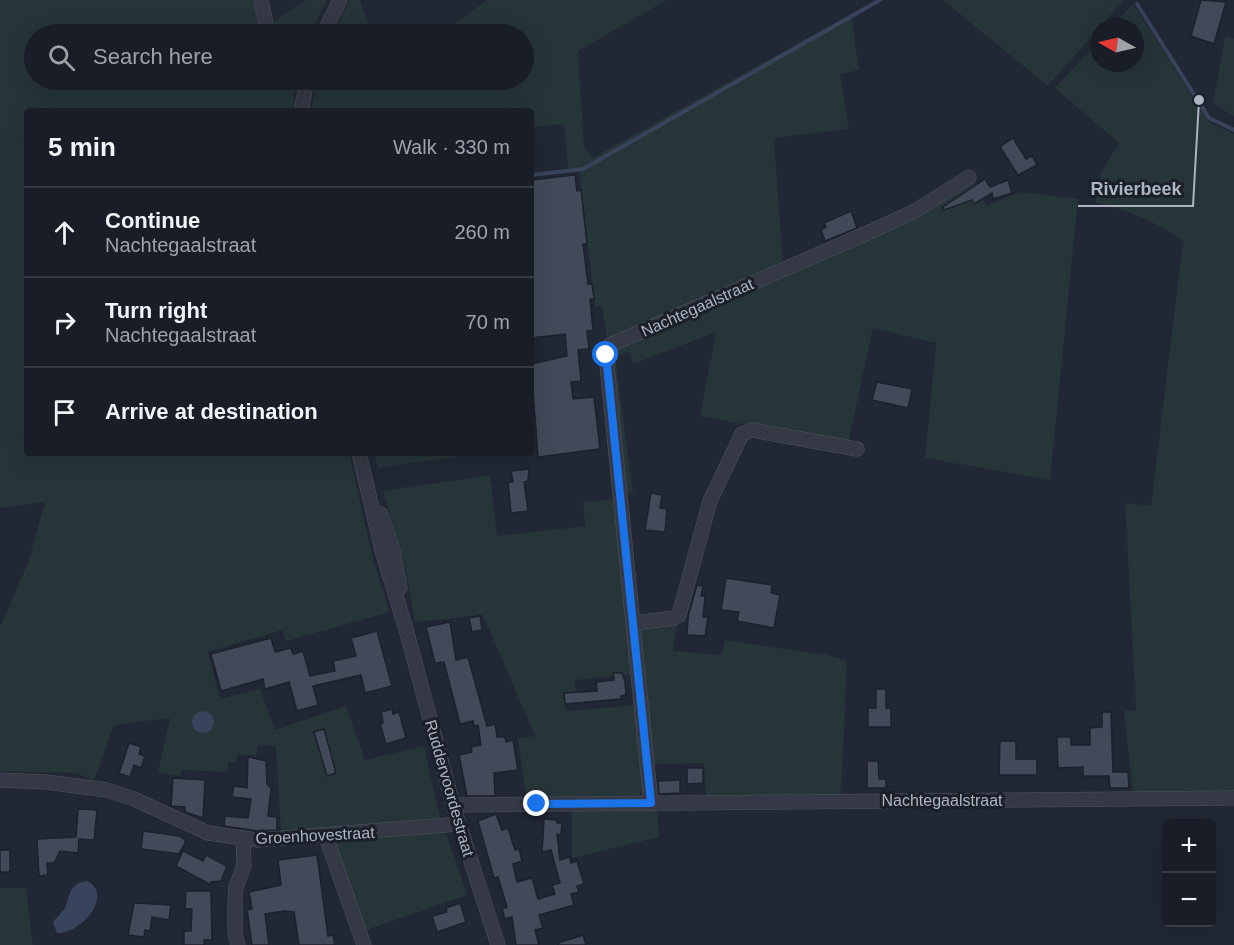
<!DOCTYPE html>
<html lang="en">
<head>
<meta charset="utf-8">
<style>
	:root { --surface:#191d27; --page:#262a33; --text:#f1f3f6; --muted:#9fa2a7; --line:#373b44 }
	body { margin:0; font-family:Arial,sans-serif; background:var(--page); color:var(--text) }
	.controls { position:absolute; right:18px; bottom:18px; display:grid; overflow:hidden; border-radius:6px; box-shadow:0 6px 24px #0002 }
	.controls button { width:54px; height:54px; display:grid; place-items:center; padding:0; border:0; border-bottom:2px solid var(--line); background:var(--surface); color:var(--text); font:30px sans-serif }
	.compass { position:absolute; left:1090px; top:18px; width:54px; height:54px; border-radius:50%; background:var(--surface); box-shadow:0 6px 24px #0002; rotate:278deg }
	.stop { position:absolute; width:18px; height:18px; margin:-14px; border:4px solid #1a73e8; border-radius:50%; background:#fff }
	.stop.end { background:#1a73e8; border-color:#fff; box-shadow:0 2px 6px #0008 }
	.list { margin:0; padding:0; list-style:none }
	h2 { display:flex; justify-content:space-between; align-items:center; height:78px; margin:0; padding:0 24px; font-size:26px }
	h2 small { font-size:20px; font-weight:400; color:var(--muted) }
	.list li { display:grid; grid-template-columns:39px 1fr auto; gap:18px; align-items:center; box-sizing:border-box; height:90px; padding:0 24px; border-top:2px solid var(--line) }
	.list b { display:block; font-size:22px; white-space:nowrap }
	.list p { margin:0; font-size:20px; white-space:nowrap; color:var(--muted) }
	.list em { font-size:20px; font-style:normal; color:var(--muted) }
	.icon { flex:none; width:33px; height:33px; fill:none; stroke:currentColor; stroke-width:2; stroke-linecap:round; stroke-linejoin:round }
	.map { position:relative; flex:none; width:1234px; height:945px; overflow:hidden }
	.search { position:absolute; background:var(--surface); box-shadow:0 6px 24px #0002; left:24px; top:24px; width:510px; height:66px; display:flex; align-items:center; gap:15px; box-sizing:border-box; padding:0 21px; border-radius:33px; color:var(--muted); font-size:22px }
	.panel { position:absolute; background:var(--surface); box-shadow:0 6px 24px #0002; left:24px; top:108px; width:510px; height:348px; border-radius:6px }
	.map>svg:first-child { display:block }
</style>
</head>
<body>
<div class="map">
<svg width="1234" height="945" viewBox="0 0 1234 945">
	<rect width="100%" height="100%" fill="#212734"/>
	<g fill="#263538">
		<path d="M0,0h253l8,34h-227v46h261l-2,31h-266v342h322l25,110 16,49 -104,29 -4,-11 -74,22 12,47 40,-10 15,41 71,-24 19,54 59,-14 16,72 -159,16 -5,-88 -18,-1 -2,10h-19l-1,8 -8,-1v10l-47,-2 -1,6 -22,-4 12,-54 -56,7 -20,56 -18,-8 -76,-2v-144l28,-64 17,-61 -45,6z"/>
		<path d="M306,0h21l-17,34h-34l-3,-12z"/>
		<path d="M350,0h10l11,34h-38z"/>
		<path d="M487,0h180l-89,51 6,95 8,12 259,-144 8,56 -19,4 9,55 -75,9 9,126 -176,75 -5,-33 -7,1 -16,-139 -11,1 -4,-45 -33,3v-16h-220l6,-31h207v-46h-83z"/>
		<path d="M943,0h181l-76,86z"/>
		<path d="M1133,4l76,118 25,12v659l-101,1 -9,-83 12,-1 -11,-207 26,3 32,-265c-32,-22 -51,-29 -88,-39l6,-29 18,-30 -64,-55 44,-47v22h36v-36h-24z"/>
		<path d="M1225,36l9,3v77l-21,-12z"/>
		<path d="M974,179l12,27 34,-14 58,7 -28,281 -125,-22 11,-115 -63,-15 -25,116 -148,-28 16,-84 -83,32 -4,-12 -14,4 18,136 -11,3 -16,-144z"/>
		<path d="M374,453h107l-103,15z"/>
		<path d="M490,475l7,61 88,-10 -2,-24 34,-3 18,175 -60,6 2,18 -12,1 1,12 73,-6 4,81 -4,11h-113l-8,-58 17,-3 -52,-121 -68,7 -11,-59 -21,-72z"/>
		<path d="M677,622l-4,29 49,4 3,-15 102,15 20,6 -6,135 -135,2 -2,-35 -51,1 -12,-136z"/>
		<path d="M657,807l2,30 -87,21v-49z"/>
		<path d="M443,830l3,3 21,62 -101,35 -34,-87 5,-3z"/>
		<path d="M0,888h26l7,57h-33z"/>
	</g>
	<g fill="#38435c">
		<circle cx="203" cy="722" r="11"/>
		<path d="M87,881c28,14 -7,54 -30,52l-4,-10c3,-6 9,-10 12,-15 5,-14 5,-25 22,-27z"/>
	</g>
	<g fill="none" stroke-linecap="round" stroke-linejoin="round">
		<g stroke="#38435c" stroke-width="4">
			<path d="M1137,4l72,114 25,12"/>
			<path d="M531,175l52,-6 297,-169"/>
		</g>
	</g>
	<g fill="#424a59" stroke="#1c212b" stroke-width="1.5">
		<path d="M1201,0l25,2 -12,42 -23,-8z"/>
		<path d="M1013,138l13,21 6,-3 5,9 -19,10 -18,-28z"/>
		<path d="M575,175l2,16 4,-1 6,54h-4l5,40h4l2,15h-4l3,31 -6,1 2,18 -11,1 3,31 -10,1 2,17 21,-2 6,52 -62,8 -7,-93 36,-8 -2,-22 -34,4v-158z"/>
		<path d="M985,179l5,8 18,-7 4,13 -19,6 -1,-6 -18,11 -2,-4 -28,10 -1,-3z"/>
		<path d="M851,211l6,17 -32,13 -4,-11 5,-3 -2,-4z"/>
		<path d="M877,382l35,7 -4,19 -36,-8z"/>
		<path d="M529,469l-1,12 -4,1 4,29 -17,2 -3,-31h5l-2,-11z"/>
		<path d="M651,493l11,2 -2,13 7,1 -2,23 -20,-2z"/>
		<path d="M726,578l46,7 -1,8 9,2 -6,33 -37,-7 2,-9 -18,-2z"/>
		<path d="M697,585l6,1 -2,10h4l-2,21h5l-3,19 -18,-1 1,-18z"/>
		<path d="M480,616l2,14 -10,2 -3,-14z"/>
		<path d="M450,622l6,38 12,-3 19,69 8,-2 2,13h8l1,5 7,-2 5,30 -24,3 1,23h-28l-8,-41 13,-3 -1,-5 10,-2 -3,-20 -4,1 -1,-5 -13,3 -16,-62 -9,1 -9,-36z"/>
		<path d="M377,631l15,55 -27,7 -4,-18 -48,11 5,19 -21,6 -8,-29 -24,7 -2,-10 -42,12 -10,-37 60,-16 4,14 16,-4 2,6 10,-3 7,25 25,-5 -2,-10 23,-5 -5,-18z"/>
		<path d="M613,673h9l3,8 1,14 -5,1v3l-56,5 -1,-11 33,-2 -1,-9 18,-2z"/>
		<path d="M876,689h10v19h5v19h-23v-19h8z"/>
		<path d="M392,709l1,5 6,-2 7,26 -20,6 -6,-20 3,-1 -2,-11z"/>
		<path d="M1102,712h9l2,60h15l1,16h-19l-1,-12h-26v-9l-25,1 -1,-31h14v8h19v-17l12,-1z"/>
		<path d="M324,729l12,44 -9,3 -13,-44z"/>
		<path d="M1000,741h16v18h21v16h-38z"/>
		<path d="M129,743l12,4 -2,7 6,2 -4,12 -7,-3 -4,12 -11,-4z"/>
		<path d="M248,757l18,4 1,23 4,4 -3,28 9,1v13l-20,1 -33,-5 1,-10 23,2 3,-19 -19,-2 2,-11 13,2z"/>
		<path d="M867,761h11l1,18h7v9h-19z"/>
		<path d="M687,768h16v15l-16,1z"/>
		<path d="M173,778l32,2 -2,38 -18,-6v-5l-14,-1z"/>
		<path d="M680,780v13l-21,1 -1,-13z"/>
		<path d="M78,809l19,1 -3,30 -15,-1 -1,14 -18,-2 -6,12h-7l1,12 -9,1 -2,-37 39,-2z"/>
		<path d="M496,814l6,16 6,-2 7,22 4,-1 3,12 -9,3 4,18 15,-4 6,21 17,-5 -3,-9 8,-2 -9,-33 -9,2 2,-33 13,1v3h5l-1,12 -4,-1 3,26 10,-3 1,6 6,-2 7,23 -7,2 2,6 -8,2 3,11 -35,10 4,13 -8,2 4,15h-23l-4,-28 -7,2 -3,-10 5,-2 -9,-30 -4,1 -16,-57z"/>
		<path d="M143,831l37,5 6,5 -7,13 -38,-5z"/>
		<rect x="0" y="850" width="10" height="22"/>
		<path d="M183,851l20,10 3,-6 21,11 -6,15 -10,1v3l-35,-19z"/>
		<path d="M317,855l11,81 5,-1 2,10h-36l-5,-33 -9,-1 -20,3 4,31h-17l-5,-35 5,-1 -3,-17 32,-7 -3,-25z"/>
		<path d="M186,891h25l1,49h-8v5h-20v-14h7l1,-22h-7z"/>
		<path d="M134,903l37,2 -2,15 -17,-3 -2,14 -5,-1 -1,7 -16,-2z"/>
		<path d="M460,903l6,19 -29,10 -5,-16 15,-4 -1,-4z"/>
		<path d="M583,935l3,10h-28v-2z"/>
	</g>
	<g fill="none" stroke-linecap="round" stroke-linejoin="round">
		<g stroke="#4f5460" stroke-width="15">
			<g id="minor">
				<path d="M261,0l6,28"/>
				<path d="M323,34l17,-34"/>
				<path d="M301,111l6,-31"/>
				<path d="M359,453l24,101 23,75 47,176 45,140"/>
				<path d="M381,514l12,37 7,37"/>
				<path d="M634,623l40,-5 5,-3 31,-114 32,-67 10,-4 105,19"/>
				<path d="M0,780l46,2 61,8 27,9 74,34 50,7 201,-16"/>
				<path d="M651,803l-45,-448 4,-10 262,-114 43,-20 54,-34"/>
				<path d="M453,805l781,-7"/>
				<path d="M326,837l38,108"/>
				<path d="M238,945l-3,-12v-34l1,-12 8,-21 -1,-28"/>
			</g>
		</g>
		<use href="#minor" stroke="#343945" stroke-width="14"/>
	</g>
	<g fill="none" stroke-linecap="round" stroke-linejoin="round">
		<path stroke="#1a73e8" stroke-width="8" d="M537,804l114,-1 -45,-448"/>
	</g>
	<g text-anchor="middle" stroke-width="6" stroke-linejoin="round" paint-order="stroke">
		<g font-size="16" fill="#aeb4c2" stroke="#1a1f29">
			<text transform="translate(697 307) rotate(-24)" y="6">Nachtegaalstraat</text>
			<text transform="translate(450 788) rotate(74)" y="6">Ruddervoordestraat</text>
			<text x="942" y="806">Nachtegaalstraat</text>
			<text transform="translate(315 835) rotate(-3)" y="6">Groenhovestraat</text>
		</g>
	</g>
	<path fill="none" stroke="#aeb4c2" stroke-width="2" d="M1199 100L1193 206H1078"/>
	<circle fill="#aeb4c2" stroke="#1a1f29" stroke-width="2" cx="1199" cy="100" r="6"/>
	<g font-size="18" text-anchor="middle" font-weight="bold" fill="#aeb4c2" stroke="#1a1f29" stroke-width="6" stroke-linejoin="round" paint-order="stroke">
		<text x="1136" y="195">Rivierbeek</text>
	</g>
</svg>
<div class="controls">
<button>+</button>
<button>−</button>
</div>
<svg class="compass" viewBox="-18 -18 36 36"><path d="M0-13l5 13h-10z" fill="#e53935"/><path d="M0 13l5-13h-10z" fill="#9fa2a7"/></svg>
<div class="stop" style="left:606px;top:355px"></div>
<div class="stop end" style="left:537px;top:804px"></div>
<div class="search"><svg class="icon" aria-label="search" viewBox="0 0 24 24"><circle cx="10" cy="10" r="6"/><path d="M15 15l6 6"/></svg>Search here</div>
<section class="panel">
<h2>5 min<small>Walk · 330 m</small></h2>
<ul class="list">
<li><svg class="icon" aria-label="ahead" viewBox="0 0 24 24"><path d="M12 20V5M6 11l6-6 6 6"/></svg><div><b>Continue</b><p>Nachtegaalstraat</p></div><em>260 m</em></li>
<li><svg class="icon" aria-label="right" viewBox="0 0 24 24"><path d="M7 20v-9h11M14 6l5 5-5 5"/></svg><div><b>Turn right</b><p>Nachtegaalstraat</p></div><em>70 m</em></li>
<li><svg class="icon" aria-label="arrive" viewBox="0 0 24 24"><path d="M6 21V4h12l-3 4 3 4H6"/></svg><div><b>Arrive at destination</b></div></li>
</ul>
</section>
</div>
</body>
</html>
